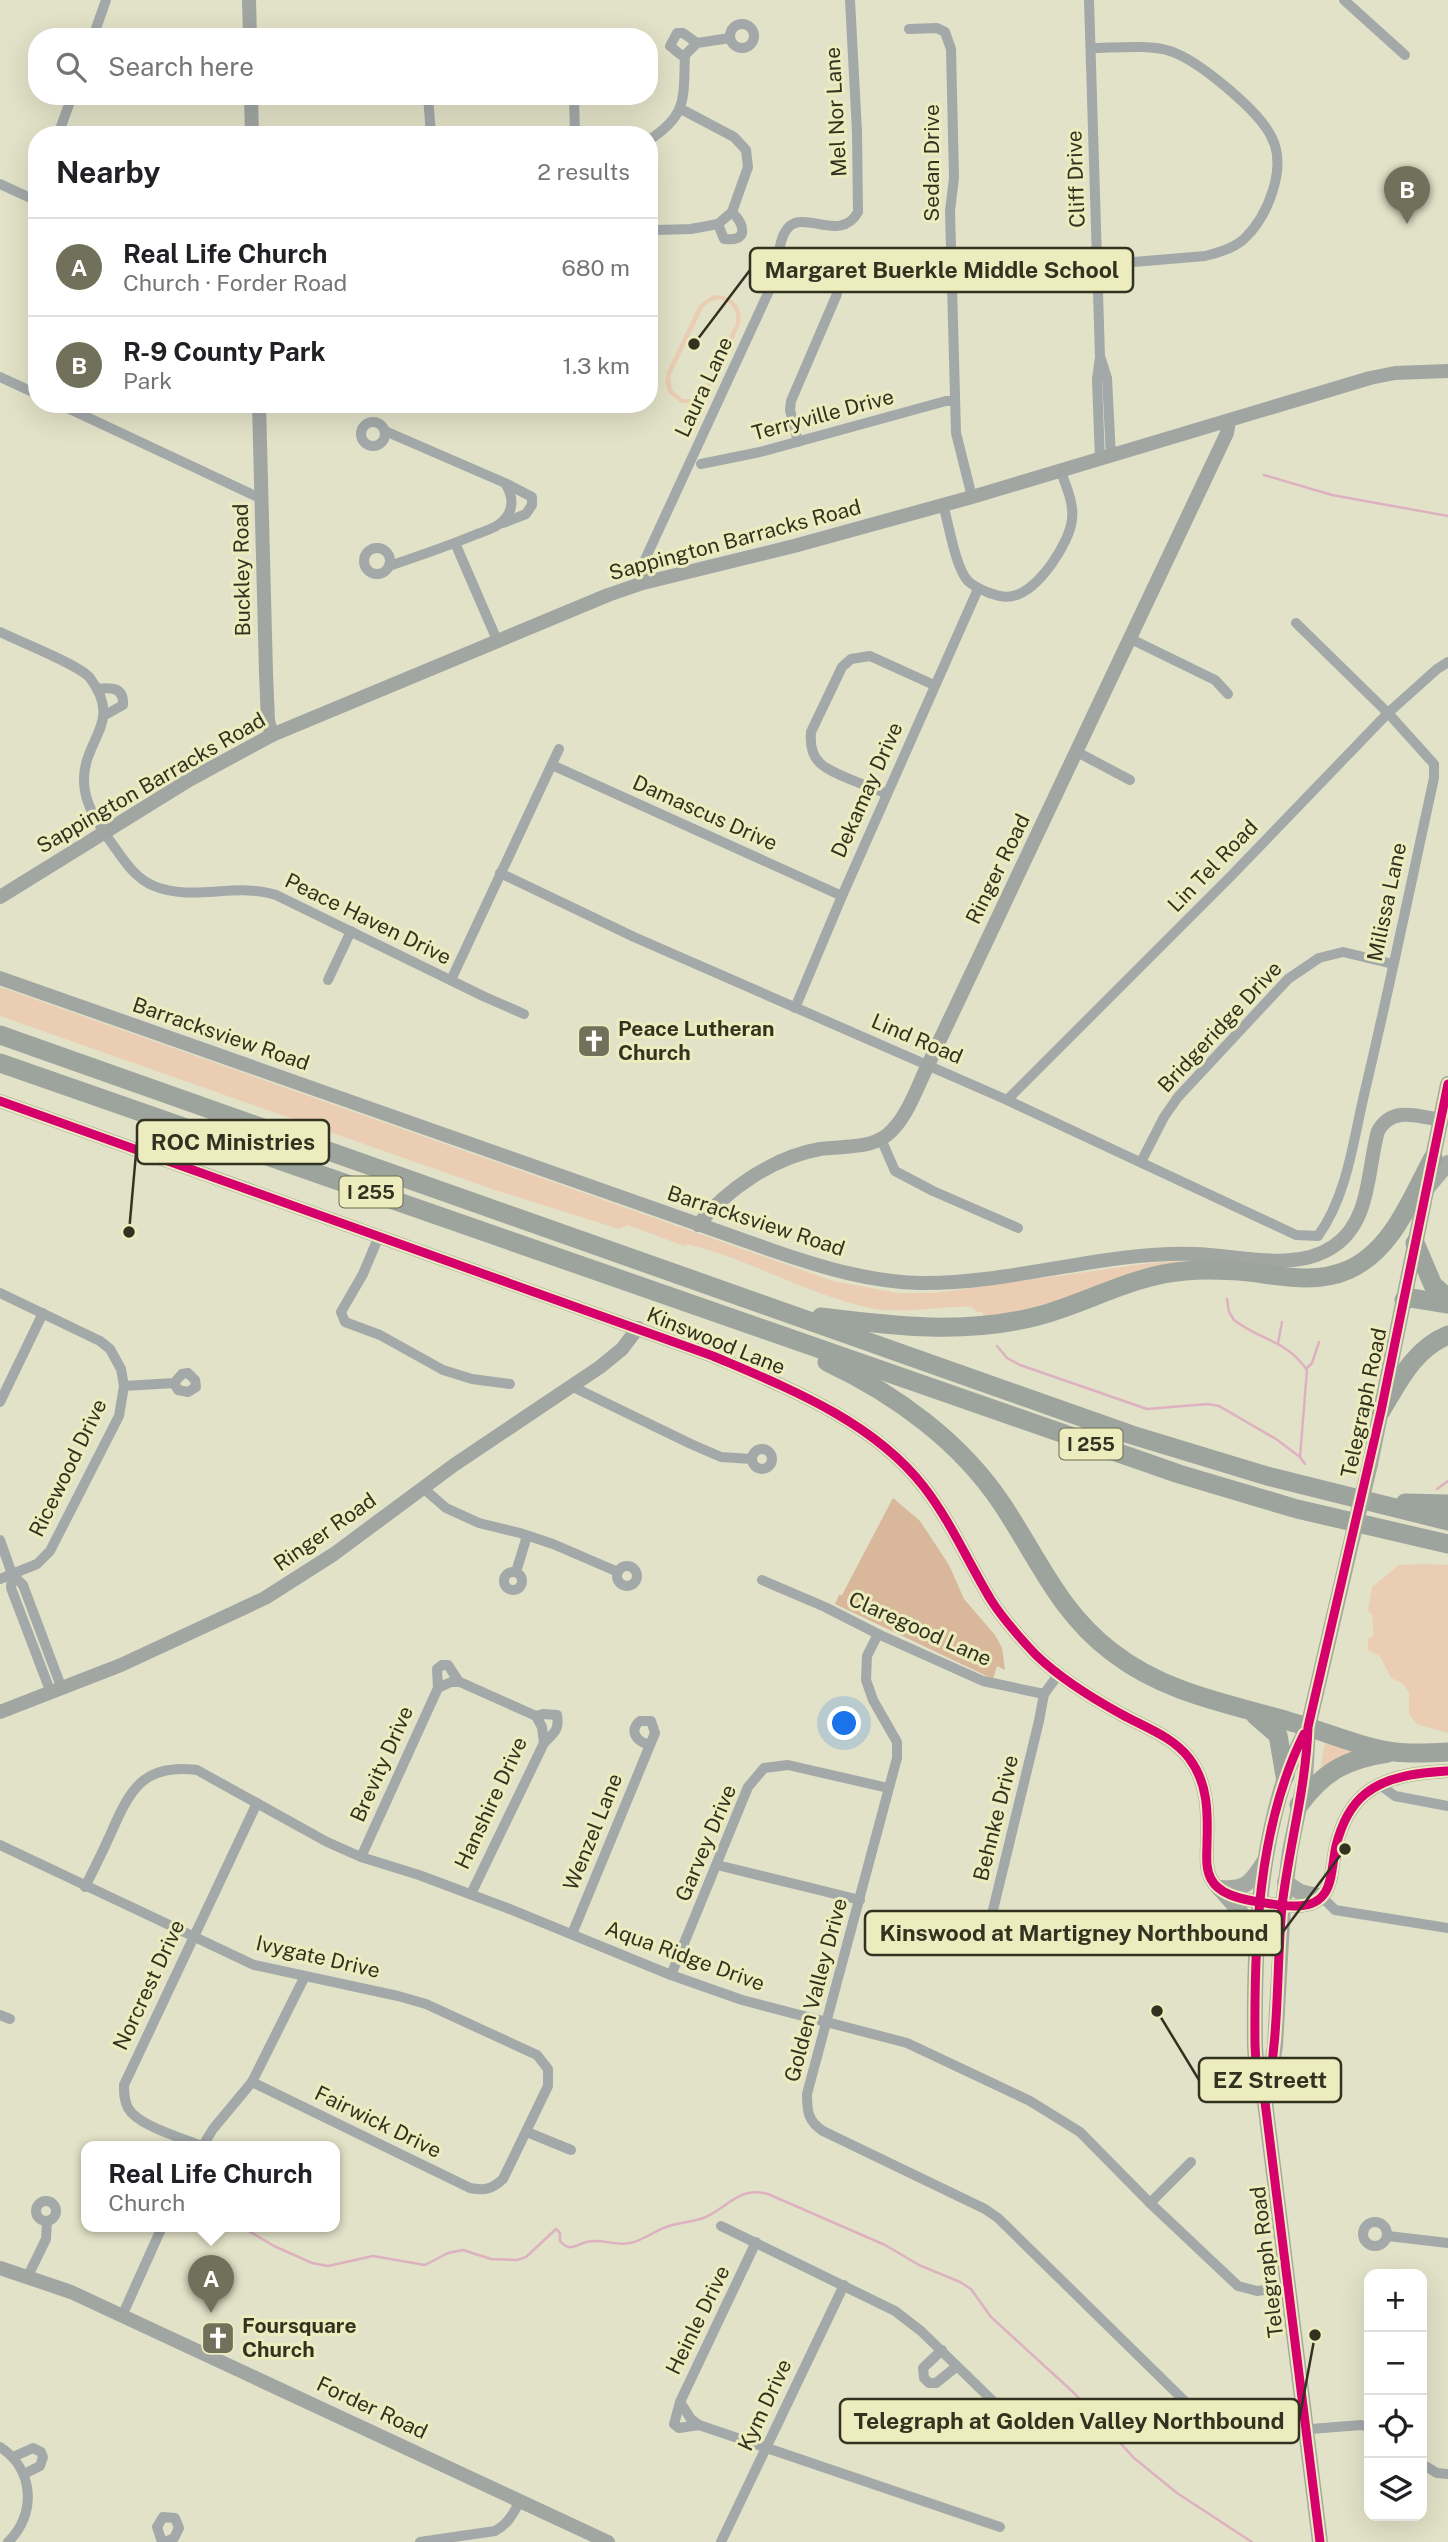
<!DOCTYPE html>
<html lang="en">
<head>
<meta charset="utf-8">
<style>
	:root { --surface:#fff; --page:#f2f2f2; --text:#202124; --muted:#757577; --line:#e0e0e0; --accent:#70705b }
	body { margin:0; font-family:"Public Sans",sans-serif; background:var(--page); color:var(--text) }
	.controls { position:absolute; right:21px; bottom:21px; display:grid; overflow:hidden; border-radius:14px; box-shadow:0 7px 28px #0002 }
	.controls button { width:63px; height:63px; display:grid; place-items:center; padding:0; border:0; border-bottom:2px solid var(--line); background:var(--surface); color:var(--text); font:35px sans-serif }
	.you { position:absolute; left:845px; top:1724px; width:24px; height:24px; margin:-18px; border:5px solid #fff; border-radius:50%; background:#1a73e8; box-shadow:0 0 0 10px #1a73e833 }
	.badge { display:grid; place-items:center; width:46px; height:46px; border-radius:50%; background:var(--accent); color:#fff; font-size:23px; font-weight:700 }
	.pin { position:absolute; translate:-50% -58px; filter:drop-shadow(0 2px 4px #0008) }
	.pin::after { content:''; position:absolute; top:37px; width:24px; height:21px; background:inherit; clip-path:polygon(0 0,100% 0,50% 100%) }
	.popup { position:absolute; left:81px; top:2141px; width:259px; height:91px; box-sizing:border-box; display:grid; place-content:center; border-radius:14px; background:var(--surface); filter:drop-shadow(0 2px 5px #0005); font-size:23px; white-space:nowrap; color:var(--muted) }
	.popup b { font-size:26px; color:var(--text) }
	.popup::after { content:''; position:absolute; left:50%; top:100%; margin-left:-14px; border:14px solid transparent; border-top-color:var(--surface) }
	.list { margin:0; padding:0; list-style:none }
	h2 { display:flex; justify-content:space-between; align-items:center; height:91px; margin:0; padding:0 28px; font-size:30px }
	h2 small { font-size:23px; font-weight:400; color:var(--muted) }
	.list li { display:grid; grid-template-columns:46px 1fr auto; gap:21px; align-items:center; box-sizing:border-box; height:98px; padding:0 28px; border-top:2px solid var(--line) }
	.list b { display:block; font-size:26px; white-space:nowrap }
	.list p { margin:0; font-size:23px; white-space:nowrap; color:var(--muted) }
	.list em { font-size:23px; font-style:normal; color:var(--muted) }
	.icon { flex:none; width:38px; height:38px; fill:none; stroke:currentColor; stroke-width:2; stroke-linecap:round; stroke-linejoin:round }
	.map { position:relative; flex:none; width:1448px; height:2542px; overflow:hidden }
	.search { position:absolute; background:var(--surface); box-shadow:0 7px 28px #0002; left:28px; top:28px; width:630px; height:77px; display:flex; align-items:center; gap:18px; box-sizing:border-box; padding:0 24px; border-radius:28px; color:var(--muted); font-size:26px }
	.panel { position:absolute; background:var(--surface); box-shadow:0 7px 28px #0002; left:28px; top:126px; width:630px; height:287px; border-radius:28px }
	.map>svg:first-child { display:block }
</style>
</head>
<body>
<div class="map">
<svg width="1448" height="2542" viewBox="0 0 1448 2542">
	<rect width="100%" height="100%" fill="#e2e2c8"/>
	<g fill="#eacdb3" fill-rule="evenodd">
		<path d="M714,295c18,0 29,11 26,29l-33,70 -12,9h-14l-13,-11 -3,-10 2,-10 32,-67zM718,299c13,2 20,11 18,24l-33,69 -9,7h-11l-11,-9 -2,-14 33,-68 6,-6z"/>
		<path d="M0,987l833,294 65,12h37l216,-30 27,-2 36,2 -230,56 -1,-7h-6l-5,-5c-34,-2 -68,8 -102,1 -64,-14 -121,-49 -183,-64l-3,2 -56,-21 -9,4 -127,-40 -492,-173z"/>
		<path d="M1424,1564l24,1v168l-31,-9 -8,-10v-22l-7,-9 -11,-5 -11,-22 -12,-6v-11l6,-3 -2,-21 -4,-4 4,-24 27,-22z"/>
		<path d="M1325,1741l36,8 -41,23z"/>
	</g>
	<path fill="#d8b79a" d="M893,1498l27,23 29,44 15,34 31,36 7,13 3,22 -8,-4 -4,13 -158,-75 4,-9h3z"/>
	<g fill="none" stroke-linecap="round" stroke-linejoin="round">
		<g stroke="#ddb1c0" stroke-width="2.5">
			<path d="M1264,475l68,20 116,21"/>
			<path d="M1227,1299l2,13 5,8c27,21 51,19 73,50l-7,87 5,7"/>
			<path d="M1278,1343l4,-21"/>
			<path d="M997,1346l10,12 13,7 127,44 61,-5 11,2 57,33 24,18"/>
			<path d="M1306,1369l6,-6 7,-21"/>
			<path d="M1437,1489l11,-8"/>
			<path d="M242,2227l32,19 38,17 16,3 45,-10 52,9 23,-12 15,-3 28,9 26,1 9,-3 30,-28 4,4v8c12,14 18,0 33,0 12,-1 25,5 37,2 15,-3 25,-13 39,-17 12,-4 25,-4 37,-9 23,-11 34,-31 62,-23l117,51 34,20 41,17 11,7 20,28 82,75 61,66 43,35 75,49"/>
		</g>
		<g stroke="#a3a9a8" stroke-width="10">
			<path d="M1089,0l11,357 -3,22 3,81"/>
			<path d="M1344,0l61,55"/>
			<circle cx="742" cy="36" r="12"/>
			<path d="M909,29l28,-1 8,4 6,17 3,129 -4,33 6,222 16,64"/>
			<path d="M93,37l13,-37"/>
			<path d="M1091,48c22,0 59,-4 79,3 28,9 88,59 101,85 17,31 -3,80 -27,103 -10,9 -26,14 -39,17l-107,9"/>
			<path d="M685,55h-4l-11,-9 7,-13h6l14,10"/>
			<path d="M428,96l3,39"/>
			<path d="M574,96l1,39"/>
			<path d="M58,135l14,-39"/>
			<path d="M649,140c40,-26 34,-43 36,-85l12,-12 33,-5"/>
			<path d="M0,184l37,17"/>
			<path d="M718,224l6,15c25,3 21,-14 8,-27"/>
			<path d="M656,230l35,-1 27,-5 14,-12 16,-45 -2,-17 -12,-13 -53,-28"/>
			<path d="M1101,359l6,19 4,79"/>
			<path d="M0,377l37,17"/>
			<path d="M59,404l203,95"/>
			<circle cx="373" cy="434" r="12"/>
			<path d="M385,431l120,52c9,14 9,28 -3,39 -6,6 -17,9 -25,12 -29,12 -58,22 -88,32"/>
			<path d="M798,442l-8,-32 1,-9 46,-107"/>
			<path d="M701,464l59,-12 186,-51h9"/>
			<path d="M943,505c6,19 12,62 25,76 5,5 12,8 19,11 8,3 16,6 26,4 25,-5 57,-53 59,-77 2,-16 -6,-33 -11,-47"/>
			<path d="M503,523l23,-9 6,-9v-8l-25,-13"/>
			<path d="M455,543l42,97"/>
			<circle cx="377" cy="561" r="13"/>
			<path d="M643,583l-1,-17 133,-288c3,-15 3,-37 12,-49 15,-21 54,15 71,-17l-1,-80 -7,-132"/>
			<path d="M0,632c18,9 80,33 90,46 33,44 -5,60 -6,100 -1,25 15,48 29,67 12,17 22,33 41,41 38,16 83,-4 122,9l209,102 39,17"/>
			<path d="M1131,639l84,41 13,14"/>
			<path d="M97,689c14,-2 27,-2 26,16l-18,10"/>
			<path d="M1077,752l53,28"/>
			<path d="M552,765l290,131"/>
			<path d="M887,794c-15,-7 -57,-20 -67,-31 -9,-8 -10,-19 -9,-31l31,-65 9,-8 19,-3 64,29"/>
			<path d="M500,873l134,64 373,163 289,135 22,1c29,-40 35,-94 46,-141 25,-105 47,-212 70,-317v-14l-46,-51 -92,-90"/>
			<path d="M328,980l23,-49"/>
			<path d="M451,980l108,-231"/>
			<path d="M795,1008l47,-112 136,-307"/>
			<path d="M1007,1100l225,-225 156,-162 49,-44 11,-7"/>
			<path d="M881,1139l14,32 38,20 85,37"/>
			<path d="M1141,1162l23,-45 14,-20 110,-118 31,-21 24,-6 50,12"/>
			<path d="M379,1236l-16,38 -22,38 4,10 35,13 63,35 29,9 38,5"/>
			<path d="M0,1293l100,48 10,8 11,20 3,17 -5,30 -69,135 -13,13 -37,15"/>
			<path d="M124,1386l50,-3 4,7 10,2 8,-5 -1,-7 -7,-7 -6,1 -8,9"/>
			<path d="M571,1386l120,58 30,13 31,2"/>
			<path d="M0,1402l43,-89"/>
			<circle cx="762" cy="1459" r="10"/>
			<path d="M423,1488l23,20 33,15 41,10 33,11 65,28"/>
			<path d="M0,1540l12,34 11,11 39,104"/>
			<circle cx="627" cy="1576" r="10"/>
			<path d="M516,1572l11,-36"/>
			<circle cx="513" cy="1581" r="9"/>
			<path d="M12,1574l-1,14 40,105"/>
			<path d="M762,1580l63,27 53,27 105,47 61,13"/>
			<path d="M878,1634l-11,22 -1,24 7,20 24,42v16l-90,336c0,18 1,27 16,37l162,78 13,9 205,201c14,8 27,13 44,15l114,-9 8,2"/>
			<path d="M438,1688l-1,-19 5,-4h6l11,17"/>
			<path d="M536,1716l7,-2 14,1c3,15 -4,19 -13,28"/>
			<path d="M1380,1785l15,11 53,10"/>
			<path d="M0,1845l254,120 144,31 28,8 111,51 11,14v17l-45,93c-11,10 -18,12 -33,9l-218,-106"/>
			<path d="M361,1857l77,-169 13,-6h9l76,34 6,11 2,16 -73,151"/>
			<path d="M717,1865l143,35"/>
			<path d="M85,1887c9,-18 18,-36 26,-54 19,-43 32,-70 86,-63l130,72 34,15 58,18 88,33 164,67 71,25 165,43 123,58 50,31 70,71 88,83 19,5 30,-4"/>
			<path d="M1322,1897l13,13 113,18"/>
			<path d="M572,1934l83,-201 -4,-12h-11c-12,10 -3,21 10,24"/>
			<path d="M983,1951l56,-230 5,-27 14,-19"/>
			<path d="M671,1975l77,-188 16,-19 24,-3 100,23"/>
			<path d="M0,2015l10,4"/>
			<path d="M527,2132l44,18"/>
			<path d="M202,2146c-20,-8 -64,-20 -74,-38 -4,-8 -4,-15 -4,-23l133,-282"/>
			<path d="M202,2147l11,-18 39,-47 53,-106"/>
			<circle cx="46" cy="2211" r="10"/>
			<path d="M1150,2203l41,-41"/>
			<circle cx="1375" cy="2234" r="12"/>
			<path d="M721,2226l174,85 26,20 79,77 22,11"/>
			<path d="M1388,2236l60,7"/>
			<path d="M756,2242l-76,160 11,17 8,6 301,102"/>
			<path d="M28,2276l18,-37 1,-18"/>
			<path d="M122,2316l40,-89"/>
			<path d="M942,2350l-19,18 1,10 5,5h7l20,-16"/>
			<path d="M680,2402l-6,22 5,4 20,-3"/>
			<path d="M0,2447c34,22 37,67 8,95"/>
			<path d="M13,2457l20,-9 8,4 2,5 -3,9 -16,8"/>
			<path d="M1422,2464l15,9 11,1"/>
			<path d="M162,2542l-5,-15 6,-10 12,1 4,10 -5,10 -9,4"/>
			<path d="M420,2542l75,-11c13,-7 18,-17 25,-30"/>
			<path d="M721,2542l123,-257"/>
		</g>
		<g stroke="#a1a6a3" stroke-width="14">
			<path d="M249,0l1,37"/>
			<path d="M251,96l1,39"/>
			<path d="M259,404l7,269 2,48 4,14"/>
			<path d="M0,897l189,-117 83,-45 336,-140 35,-12 151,-37 178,-49 398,-119 25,-5 53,-2"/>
			<path d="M0,978l777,274c47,16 94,30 144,31 92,1 182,-32 274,-29 44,1 100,19 139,-8 37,-25 33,-76 44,-115 14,-25 39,-15 63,-11"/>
			<path d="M0,1101l713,255c75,32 160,65 211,131 27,35 44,75 67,113 12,19 29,38 45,55 25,24 54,42 85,59 23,13 51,22 68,44 19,25 19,54 18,84 0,12 -2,26 4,37 8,15 27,19 42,22 14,2 30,6 44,5 38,-1 33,-34 39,-60 5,-20 13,-39 29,-52 23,-19 55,-21 83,-23"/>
			<path d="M698,1225c29,-36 76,-68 122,-76 22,-3 49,0 67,-14 20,-16 30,-48 41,-70l299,-632 2,-12"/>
			<path d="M0,1712l121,-47 144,-67 69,-44 120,-89 146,-98 22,-18 16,-21"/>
			<path d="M0,2268l71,24 537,250"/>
		</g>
		<g stroke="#a4aaa3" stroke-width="16">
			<path d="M1428,1187l20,-24"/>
			<path d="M1370,1464l78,-380"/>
			<path d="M1308,1727c-8,16 -17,31 -22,48 -29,85 -32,182 -31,271l1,17 9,39 55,440"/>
			<path d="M1285,1882l15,10 22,5"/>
			<path d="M1219,1888l24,27 15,26"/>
			<path d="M1219,1888c26,2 31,-4 45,-26"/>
			<path d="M1266,2099l9,-53 8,-141 7,-54 15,-73 3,-51 40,-171"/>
		</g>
		<g stroke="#9da49d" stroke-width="19">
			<path d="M0,1035l1132,400 135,41 181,45"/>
			<path d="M0,1063l1179,411 118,35 151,35"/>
			<path d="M1415,1243l18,42 15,13"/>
			<path d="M1404,1300l7,-2 37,6"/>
			<path d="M821,1317c73,9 144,18 217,-1 49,-13 95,-41 147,-45 21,-2 42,-1 64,1 33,4 67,12 99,-2 45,-20 63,-72 85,-112"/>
			<path d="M827,1362c68,32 133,79 175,142 36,54 57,108 110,148 53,41 114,51 176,69 33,9 74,27 107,31 17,2 36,1 53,0"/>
			<path d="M1381,1411c18,-30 33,-62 67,-76"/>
			<path d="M1405,1503l43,1"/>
			<path d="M1255,1715l23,20 7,41"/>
			<path d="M1299,1805c25,-34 48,-46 89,-52"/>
		</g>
		<path stroke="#a4aaa3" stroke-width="16" d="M1348,1556l22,-92"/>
		<g stroke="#ececbe" stroke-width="13">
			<g id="cycleway">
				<path d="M0,1101l713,255c75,32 160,65 211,131 27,35 44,75 67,113 12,19 29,38 45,55 25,24 54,42 85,59 23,13 51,22 68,44 19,25 19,54 18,84 0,12 -2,26 4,37 8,15 27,19 42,22 14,2 30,6 44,5 38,-1 33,-34 39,-60 5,-20 13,-39 29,-52 23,-19 55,-21 83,-23"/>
				<path d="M1304,1734c-47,94 -50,209 -49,312l1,17 9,39 55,440"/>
				<path d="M1265,2102c15,-64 11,-131 17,-196 7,-60 24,-118 26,-179l73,-316 67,-327"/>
			</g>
		</g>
		<use href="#cycleway" stroke="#d6006c" stroke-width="9"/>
	</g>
	<defs>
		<g id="church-square" transform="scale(1.75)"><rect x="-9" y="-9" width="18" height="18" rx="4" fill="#70705b" stroke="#ececbe"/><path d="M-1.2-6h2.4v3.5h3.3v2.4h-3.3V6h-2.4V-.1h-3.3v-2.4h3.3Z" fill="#fff"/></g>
	</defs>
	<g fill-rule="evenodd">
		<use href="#church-square" x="594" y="1041"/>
		<use href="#church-square" x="218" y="2338"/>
	</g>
	<g text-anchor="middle" stroke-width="6" stroke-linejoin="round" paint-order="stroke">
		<g fill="#ececbe" stroke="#6a6a4f" stroke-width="2">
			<rect x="339.5" y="1176.5" width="63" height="31" rx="5"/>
			<rect x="1059.5" y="1428.5" width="63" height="31" rx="5"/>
		</g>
		<g font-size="19" font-weight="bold" fill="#323220">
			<text x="371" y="1199">I 255</text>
			<text x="1091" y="1451">I 255</text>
		</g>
		<g font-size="21" fill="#323220" stroke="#ececbe">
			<text transform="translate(836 112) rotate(-93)" y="7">Mel Nor Lane</text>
			<text transform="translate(932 163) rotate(-90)" y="7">Sedan Drive</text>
			<text transform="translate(1076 179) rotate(-92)" y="7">Cliff Drive</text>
			<text transform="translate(704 387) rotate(-65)" y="7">Laura Lane</text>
			<text transform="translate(823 415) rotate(-15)" y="7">Terryville Drive</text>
			<text transform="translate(735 540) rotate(-15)" y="7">Sappington Barracks Road</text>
			<text transform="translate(242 570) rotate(-91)" y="7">Buckley Road</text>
			<text transform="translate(151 783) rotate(-30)" y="7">Sappington Barracks Road</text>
			<text transform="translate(867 790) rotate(-66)" y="7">Dekamay Drive</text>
			<text transform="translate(705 813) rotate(24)" y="7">Damascus Drive</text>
			<text transform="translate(1213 866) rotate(-46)" y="7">Lin Tel Road</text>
			<text transform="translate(998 869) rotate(-64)" y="7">Ringer Road</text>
			<text transform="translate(1387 902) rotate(-78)" y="7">Milissa Lane</text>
			<text transform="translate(368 919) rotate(26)" y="7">Peace Haven Drive</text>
			<text transform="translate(1220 1027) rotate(-47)" y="7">Bridgeridge Drive</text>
			<text transform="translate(221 1034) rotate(19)" y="7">Barracksview Road</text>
			<text transform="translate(917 1039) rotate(23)" y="7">Lind Road</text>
			<text transform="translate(756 1221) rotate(18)" y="7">Barracksview Road</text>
			<text transform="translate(716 1341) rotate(22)" y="7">Kinswood Lane</text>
			<text transform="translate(1364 1403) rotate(-78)" y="7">Telegraph Road</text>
			<text transform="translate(68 1468) rotate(-64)" y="7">Ricewood Drive</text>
			<text transform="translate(325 1532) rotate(-35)" y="7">Ringer Road</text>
			<text transform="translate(920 1629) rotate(24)" y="7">Claregood Lane</text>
			<text transform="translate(382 1764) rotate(-66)" y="7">Brevity Drive</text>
			<text transform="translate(491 1803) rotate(-65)" y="7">Hanshire Drive</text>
			<text transform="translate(996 1818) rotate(-76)" y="7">Behnke Drive</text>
			<text transform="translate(593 1832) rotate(-68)" y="7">Wenzel Lane</text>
			<text transform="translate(706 1843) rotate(-67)" y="7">Garvey Drive</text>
			<text transform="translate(685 1956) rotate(20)" y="7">Aqua Ridge Drive</text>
			<text transform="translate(318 1957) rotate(13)" y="7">Ivygate Drive</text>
			<text transform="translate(149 1985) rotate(-65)" y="7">Norcrest Drive</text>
			<text transform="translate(816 1990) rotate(-75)" y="7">Golden Valley Drive</text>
			<text transform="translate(378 2122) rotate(26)" y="7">Fairwick Drive</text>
			<text transform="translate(1267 2262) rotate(-97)" y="7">Telegraph Road</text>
			<text transform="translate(698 2320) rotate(-64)" y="7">Heinle Drive</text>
			<text transform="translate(765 2405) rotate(-65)" y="7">Kym Drive</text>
			<text transform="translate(372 2408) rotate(25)" y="7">Forder Road</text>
		</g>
		<g font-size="21" font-weight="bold" fill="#323220" stroke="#ececbe" text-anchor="start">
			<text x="618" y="1036">Peace Lutheran<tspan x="618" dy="24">Church</tspan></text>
			<text x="242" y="2333">Foursquare<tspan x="242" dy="24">Church</tspan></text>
		</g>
	</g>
	<path fill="none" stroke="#323220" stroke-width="2.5" d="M694 344L750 270M129 1232L137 1142M1345 1849L1282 1933M1157 2011L1199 2080M1315 2335L1299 2421"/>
	<g fill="#323220" stroke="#ececbe" stroke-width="2.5">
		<circle cx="694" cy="344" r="7"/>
		<circle cx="129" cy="1232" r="7"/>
		<circle cx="1345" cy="1849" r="7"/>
		<circle cx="1157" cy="2011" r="7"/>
		<circle cx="1315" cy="2335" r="7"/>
	</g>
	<g fill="#ececbe" stroke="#323220" stroke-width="2.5">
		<rect x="750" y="248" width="383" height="44" rx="7"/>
		<rect x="137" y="1120" width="192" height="44" rx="7"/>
		<rect x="865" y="1911" width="417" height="44" rx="7"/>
		<rect x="1199" y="2058" width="142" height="44" rx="7"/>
		<rect x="840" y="2399" width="459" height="44" rx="7"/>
	</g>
	<g font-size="23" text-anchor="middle" font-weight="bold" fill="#323220">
		<text x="942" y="278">Margaret Buerkle Middle School</text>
		<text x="233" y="1150">ROC Ministries</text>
		<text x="1074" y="1941">Kinswood at Martigney Northbound</text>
		<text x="1270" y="2088">EZ Streett</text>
		<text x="1069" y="2429">Telegraph at Golden Valley Northbound</text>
	</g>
</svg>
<div class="controls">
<button>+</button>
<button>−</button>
<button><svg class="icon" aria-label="locate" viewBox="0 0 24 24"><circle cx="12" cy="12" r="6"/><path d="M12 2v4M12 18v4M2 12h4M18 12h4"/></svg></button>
<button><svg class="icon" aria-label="layers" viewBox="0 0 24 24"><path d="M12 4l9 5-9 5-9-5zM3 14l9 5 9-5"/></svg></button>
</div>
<div class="you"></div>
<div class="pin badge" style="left:211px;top:2313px">A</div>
<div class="popup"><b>Real Life Church</b>Church</div>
<div class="pin badge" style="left:1407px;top:224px">B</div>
<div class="search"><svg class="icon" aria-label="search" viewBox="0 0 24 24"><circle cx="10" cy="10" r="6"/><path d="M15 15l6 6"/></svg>Search here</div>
<section class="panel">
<h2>Nearby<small>2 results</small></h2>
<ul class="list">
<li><span class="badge">A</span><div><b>Real Life Church</b><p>Church · Forder Road</p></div><em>680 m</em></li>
<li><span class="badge">B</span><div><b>R-9 County Park</b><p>Park</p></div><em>1.3 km</em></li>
</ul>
</section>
</div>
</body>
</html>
